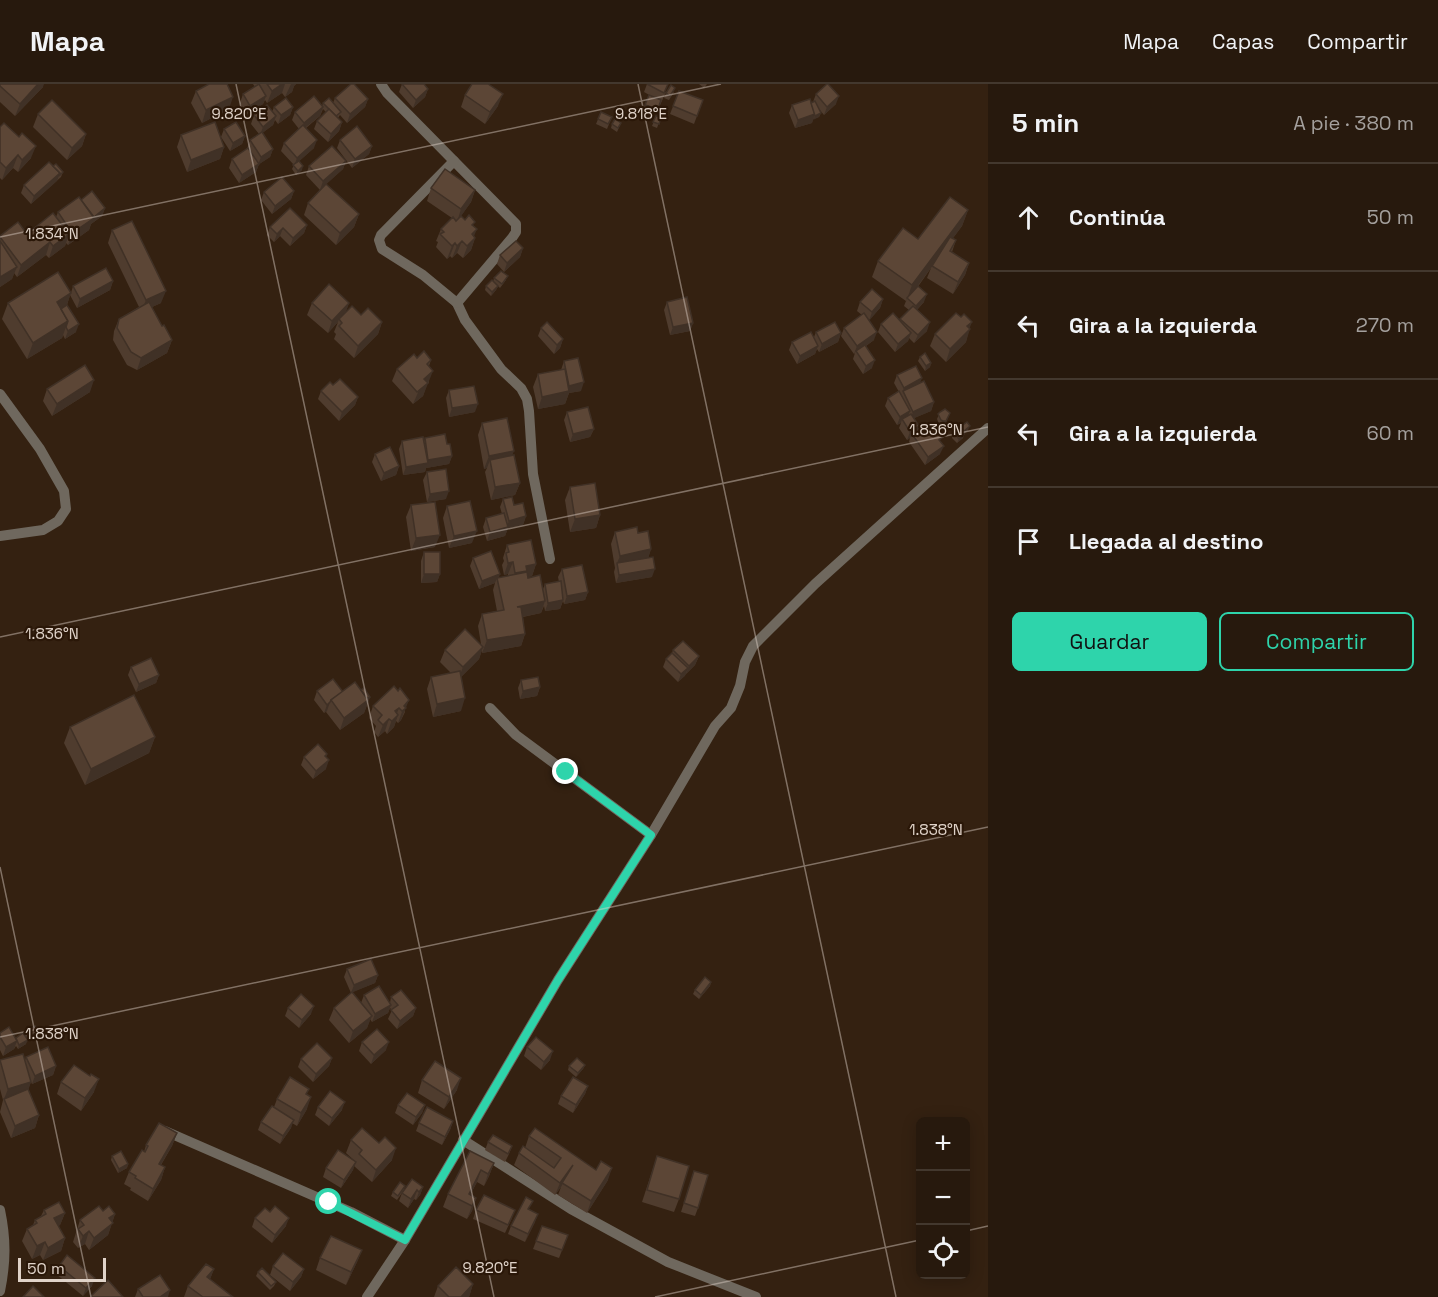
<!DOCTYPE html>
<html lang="es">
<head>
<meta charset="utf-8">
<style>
	:root { --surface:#27190d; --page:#33261b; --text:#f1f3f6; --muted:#a4a09d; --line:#43382e; --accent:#2ed4ab }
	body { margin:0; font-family:"Space Grotesk",sans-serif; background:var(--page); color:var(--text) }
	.controls { position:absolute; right:18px; bottom:18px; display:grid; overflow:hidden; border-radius:9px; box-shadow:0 3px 15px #0003 }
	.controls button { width:54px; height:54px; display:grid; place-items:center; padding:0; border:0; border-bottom:2px solid var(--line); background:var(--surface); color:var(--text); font:30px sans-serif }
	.scale { position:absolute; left:18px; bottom:15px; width:88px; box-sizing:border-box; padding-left:6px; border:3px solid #e0d3c9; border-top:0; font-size:16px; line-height:21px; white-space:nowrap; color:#e0d3c9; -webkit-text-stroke:4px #2a1708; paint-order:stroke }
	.stop { position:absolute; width:18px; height:18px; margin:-14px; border:4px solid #2ed4ab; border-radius:50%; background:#fff }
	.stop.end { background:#2ed4ab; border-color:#fff; box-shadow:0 2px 6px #0008 }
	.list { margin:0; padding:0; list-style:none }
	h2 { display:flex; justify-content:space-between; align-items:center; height:78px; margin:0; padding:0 24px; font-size:26px }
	h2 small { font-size:20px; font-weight:400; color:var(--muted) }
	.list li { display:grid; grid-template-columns:39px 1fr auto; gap:18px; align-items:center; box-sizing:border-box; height:108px; padding:0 24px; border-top:2px solid var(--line) }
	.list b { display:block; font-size:22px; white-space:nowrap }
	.list em { font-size:20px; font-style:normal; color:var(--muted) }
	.actions { display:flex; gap:12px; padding:18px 24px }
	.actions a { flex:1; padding:14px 0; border:2px solid var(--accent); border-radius:9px; text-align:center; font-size:21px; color:var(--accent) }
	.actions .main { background:var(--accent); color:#111 }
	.icon { flex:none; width:33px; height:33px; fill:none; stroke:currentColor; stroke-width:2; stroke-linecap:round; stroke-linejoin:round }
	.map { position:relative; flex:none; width:988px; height:1213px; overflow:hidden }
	header { display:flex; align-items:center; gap:36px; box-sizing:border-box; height:84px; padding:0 30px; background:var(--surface); border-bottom:2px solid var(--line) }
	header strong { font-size:28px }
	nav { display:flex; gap:33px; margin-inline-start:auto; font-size:21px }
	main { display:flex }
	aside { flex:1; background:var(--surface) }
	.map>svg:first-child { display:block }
</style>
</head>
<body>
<header>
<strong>Mapa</strong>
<nav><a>Mapa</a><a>Capas</a><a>Compartir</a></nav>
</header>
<main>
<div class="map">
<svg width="988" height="1213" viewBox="0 0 988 1213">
	<rect width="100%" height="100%" fill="#342111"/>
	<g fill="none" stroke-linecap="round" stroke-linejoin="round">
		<g stroke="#6f685e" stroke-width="10">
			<path d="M381,0l6,9 129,131v8l-4,6 -55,65 8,17 36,49 20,19 6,11 2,12 4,63 17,85"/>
			<path d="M454,77l-73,74 -2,5 3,9 41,26 34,28"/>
			<path d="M0,310l40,55 24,42 2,18 -8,12 -15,9 -43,6"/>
			<path d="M490,624l26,27 135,100"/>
			<path d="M165,1047l186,81 54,28"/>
			<path d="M463,1056l108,69 97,53 88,35"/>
			<path d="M0,1126c6,29 6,51 0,81"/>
			<path d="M367,1213l38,-57 153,-260 93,-145 64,-109 16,-18 9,-22 5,-24 8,-16 62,-62 173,-156"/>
		</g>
	</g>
	<g fill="#4f3c2e">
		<path d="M0,0l43,3 -28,29 -15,-14z"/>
		<path d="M253,0h43l-2,2 -2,6 -7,5 -3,-4 -15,10 -2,-3 -2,4 -16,10 -7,-11 3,-9 12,-7z"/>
		<path d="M402,0l26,5 -3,8 -12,11 -14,-16z"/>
		<path d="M647,0l19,8 -10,22 -13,-5 6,-14 2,1 -7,-4z"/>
		<path d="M699,0h8l-3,4z"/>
		<path d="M196,7l33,18 -27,14 -11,-20z"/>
		<path d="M679,7l24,9 -9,24 -24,-10z"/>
		<path d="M674,8l-5,8 -5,-2 2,-5z"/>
		<path d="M816,10l20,10 -12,11 -5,-6 2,4 -2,4 -6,2 -1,4 -17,5 -6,-15 3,-8 21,-3z"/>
		<path d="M465,11l33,11 -13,18 -24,-17z"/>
		<path d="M335,14l33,1 -3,8 -18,16 -7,-8 -2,3 4,4 -3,9 -11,11 -14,-13 3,-8 9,-9 -3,-3 -3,7 -14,12 8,20 -15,13 3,9 -6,5 -4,-6 2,-4 -13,-14 3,-8 15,-14 -7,-9 3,-8 27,-6 1,-3h10z"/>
		<path d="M274,23h19l-3,8 -12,9 -3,-4 -2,5 -11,8 11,16 -3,8 -11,7 -3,8 -17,11 -10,-15 3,-9 15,-10 3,-9 9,-6 -8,-10 3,-9 18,-3z"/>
		<path d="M601,28l11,5 -5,12 -11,-5z"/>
		<path d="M38,30l48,20 -4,12 -15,14 -34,-33z"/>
		<path d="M656,32l5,1 -4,11 -5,-2z"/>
		<path d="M621,39l-4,9 -6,-4 1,-4z"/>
		<path d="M0,43l31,31 -13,14 -5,-4 -11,12 -2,-2z"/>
		<path d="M224,45l21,7 -3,8 -12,7 -9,-14z"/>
		<path d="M181,51l43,12 -4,12 -33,13 -10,-25z"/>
		<path d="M340,56l32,6 -3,8 -17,14 -15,-20z"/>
		<path d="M346,77l-3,8 -17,15 33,30 -5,13 -18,18 -32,-30 4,-12 12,-13 -14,-15 3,-9z"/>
		<path d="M53,82l10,6 -2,5 -30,27 -10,-11 3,-8z"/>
		<path d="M431,104l44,2 -4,12 -11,15 14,9v11l1,1 -4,12 -8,8 -6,-5 -5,5 -2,-2 -3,3 -11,-12 2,-5 -2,-1 5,-12 11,-11 -25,-17z"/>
		<path d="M294,107l-3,8 -19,15 -11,-14 3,-8z"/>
		<path d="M81,116l24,8 -3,8 -11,8 -2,6 -21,15 -2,-2 -1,3 -16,12 -3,-3 -29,22 -3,-4 -2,6 -12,8v-51l27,-2 29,-17 2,-5z"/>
		<path d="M968,126l-6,16 -9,12 3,2 -4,12 17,11 -4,12 -12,19 -26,-16 4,-10 -14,20 7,14 -7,8 10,21 -13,12 -5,-5 -1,3 -13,11 -17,-20 3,-8 19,-4 9,-10 -5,-4 2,-5 -34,-24 6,-16 40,-22z"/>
		<path d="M307,141l-3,8 -14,13 -10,-10 -6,6 -7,-7 3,-8z"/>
		<path d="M112,146l49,73 -9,4 10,19 10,14 -5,13 -30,17 -10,-5 -14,-25 1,-9 5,-12 20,-12 -31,-64z"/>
		<path d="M523,164l-3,9 -16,15 -7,-8 3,-9z"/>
		<path d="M494,194l12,2 -6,8 -2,-2 -2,4 -5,6 -6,-6 1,-4 7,-4z"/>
		<path d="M113,197l-3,9 -33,18 -7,-13 -3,10 9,27 -11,7 -2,-4 -1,3 -35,21 -25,-40 6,-16 63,-10 2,-7z"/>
		<path d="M883,215l-3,9 -11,12 5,20 -8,6 6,22 -9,6 -10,-15 2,-6 -1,1 -13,-18 3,-8 18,-13 -5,-4 3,-9z"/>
		<path d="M667,218l26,21 -3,8 -20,4 -6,-25z"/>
		<path d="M312,219h37l-4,10 16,2 21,7 -4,12 -24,24 -20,-19 2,-5 -2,-2 4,-10 -10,11 -21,-18z"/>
		<path d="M541,244l22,11 -3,9 -6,6 -16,-18z"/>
		<path d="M969,244l-3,14 -20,20 -16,-16 5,-12z"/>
		<path d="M816,248l25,1 -3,9 -19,10 -2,-3 -2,5 -18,10 -8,-14 3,-8 22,-5z"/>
		<path d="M920,273l11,6 -1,4 -5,4 -7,-10z"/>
		<path d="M417,274l14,2 -2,6v17l-2,1 -4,12 -10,8 -21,-23 5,-12z"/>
		<path d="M564,277l17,30 -12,2 -4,11 -27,5 -5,-22 5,-13 23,-4z"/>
		<path d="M897,291l24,8 13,19 -3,9 -17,7 4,11 23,13 -1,12 -15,11 -16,-23 1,-4 -3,2 -8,-12 2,-5 -4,2 -12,-19 3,-8 11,-6 -5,-9z"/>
		<path d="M333,301l25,12 -3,8 -16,16 -21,-22 3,-8z"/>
		<path d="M47,305l43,3 -38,24 -9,-15z"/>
		<path d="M449,306l26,22 -26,5 -3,-19z"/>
		<path d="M567,328l27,17 -4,8 -20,5 -6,-22z"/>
		<path d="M940,328l5,13 -6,-1 -2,-5z"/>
		<path d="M482,339l30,32 8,28 -5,12 -24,5 -6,-28 2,-4 -3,1 -6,-34z"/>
		<path d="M960,343l8,3 -4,4 -1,4 -6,5 -5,-5 2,-5 6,-4z"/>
		<path d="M425,354l22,6 5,12 -3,8 -23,4 -1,4 -22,3 -4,-26 3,-8h22z"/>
		<path d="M375,370l24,12 -3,9 -15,6 -9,-19z"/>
		<path d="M427,388l19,27 -19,3 -4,-22z"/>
		<path d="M570,403l30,28 -4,13 -26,4 -5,-32z"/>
		<path d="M503,415l11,6 12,11 -3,9 -15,3 -3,8 -18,5 -4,-14 3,-9 16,-4 -2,-7z"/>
		<path d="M411,421l24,42 -24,4 -5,-34z"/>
		<path d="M447,422l25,37 -23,5 -6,-30z"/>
		<path d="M615,448l23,1 13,16 -3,9 4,19 -36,6 -2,-11 1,-4 -4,-24z"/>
		<path d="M507,461l29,19 -4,12 -4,1 15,12 2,-5 14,-2 -1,-5 4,-8 26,23 -3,8 -21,4 -1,-3 -3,8 -15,2 -1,-5 -3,7 -18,4 2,17 -4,12 -39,7v-3l-3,9 -18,18v34l-28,6 -6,-28 4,-12 20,-4 -11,-11 5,-12 36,-6 -3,-18 4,-12 15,-3 -4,-21 2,-7 -16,6 -9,-23 3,-8 26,20 9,-2v-2l-4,1 -2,-10 2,-4 -1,-3z"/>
		<path d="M424,468l16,22 -3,8 -16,1v-22z"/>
		<path d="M673,566l26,6 -4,9 -17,17 -15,-15 3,-8 6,-6z"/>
		<path d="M131,583l28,8 -3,8 -20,9 -8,-17z"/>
		<path d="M521,596l19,7 -3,9 -17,3 -2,-11z"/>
		<path d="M394,602l11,26 -4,8 -3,3 -2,-2 -2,6 -7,7 -2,-3 -7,6 -4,-5 2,-6 -7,-8 4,-12z"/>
		<path d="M361,606l9,7 -6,16 -24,17 -14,-18 1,-1 -3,2 -10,-13 3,-9 26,1z"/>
		<path d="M70,643l85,10 -6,16 -64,32 -21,-42z"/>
		<path d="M327,670l-1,3v12l-13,10 -12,-14 3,-8z"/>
		<path d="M347,885l31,6 -3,8 -23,9 9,11 3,-8 26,8 1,-6 25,11 -3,8 -16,13 -9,-10 4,-9 -2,-2 -2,5 -16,9 -2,-3 -3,9 -18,15 -20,-23 5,-12 18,-15h-1l-7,-16z"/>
		<path d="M711,898l-1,4 -11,13 -6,-5 2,-4z"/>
		<path d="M288,924l23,6 -12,14 -14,-12z"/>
		<path d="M38,947l-1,4 -9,6 -2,-3v6l-8,5 -2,-3 -2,3 -11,7 -3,-6v-17l16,5 9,-2 1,-4z"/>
		<path d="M362,958l24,8 -15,14 -12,-13z"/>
		<path d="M527,963l23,13 -9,10 -17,-14z"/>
		<path d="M26,973l30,9 -3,9 -21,9 -1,-2 -3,7 11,26 -4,13 -24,10 -11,-26 3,-12 -3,-11v-29h25z"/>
		<path d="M332,974l-3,8 -16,16 -15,-15 3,-8z"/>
		<path d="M585,981l-2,4 -7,8 -8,-7 1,-4z"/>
		<path d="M90,992l4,16 -13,19 -24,-17 4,-12z"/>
		<path d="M422,996l35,10 -13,19 -26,-16z"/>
		<path d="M588,1002l-3,8 -12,19 -15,-9 3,-8z"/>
		<path d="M307,1011v14l-10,17 -5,-3 -1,5 -11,16 -22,-14 3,-8 13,-15 3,-8z"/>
		<path d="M398,1021h27l-3,8 -9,12 -18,-12z"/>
		<path d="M318,1023l24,3 -13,16 -14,-11z"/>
		<path d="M453,1037l-3,9 -8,15 -26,-14 3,-8z"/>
		<path d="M177,1049l-5,13 -11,19 4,2 -4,13 -13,21 -18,-11 1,-2 -7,-4 5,-12 15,-20 2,-7z"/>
		<path d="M529,1052l79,44 -21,33 -29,-18 3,-8 -6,8 -41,-30 5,-12 6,-5z"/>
		<path d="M351,1056l41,20 -20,22 -18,-16 -1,4 -12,18 -18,-11 3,-9 30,-6 -10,-9z"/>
		<path d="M488,1058l24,4 -3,8 -4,8 -20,-12z"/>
		<path d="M470,1067l24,12 -5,13 -5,10 -7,-4 -7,13 6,3 -4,13 -5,8 -24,-12 5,-13z"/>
		<path d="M112,1072l16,8 -1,4 -9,5 -7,-13z"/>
		<path d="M657,1072l22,43 -5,13 -32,-10z"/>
		<path d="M694,1087l4,37 -3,8 -14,-4z"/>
		<path d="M405,1102l-1,4 -7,10 -6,-4 2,-4z"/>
		<path d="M423,1103l-3,8 -4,5 -2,-1 -6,9 -9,-7 3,-8z"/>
		<path d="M44,1126l21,3 -5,12 -2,1 7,12 -4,13 -18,9 -3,-5 -8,4 -10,-18 5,-12 6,-4 2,-5 6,-4z"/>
		<path d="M476,1126l36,8 -7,15 -32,-14z"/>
		<path d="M529,1126l6,12 -10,20 -17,-8 3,-8z"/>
		<path d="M103,1127l12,3 -7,21 -19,15 -4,-6 -7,4 -5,-6 7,-22z"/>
		<path d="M270,1128l16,14 -14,17 -20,-16 3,-9z"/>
		<path d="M542,1142l26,9 -9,23 -26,-9z"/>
		<path d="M362,1166l-5,12 -11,23 -30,-15 4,-12z"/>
		<path d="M59,1182l33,20 -9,10 -27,-22z"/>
		<path d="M273,1182l31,3 -3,8 -11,14 -20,-16z"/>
		<path d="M214,1185l-4,10 23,18h-49l4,-11z"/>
		<path d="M258,1188l18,10 -2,4 -4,4 -14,-14z"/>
		<path d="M473,1200l-4,13h-35l4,-11z"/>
		<path d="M138,1205l30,8h-33z"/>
	</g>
	<g fill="#403126">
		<path d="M38,0h6l-1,3 -28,29 5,-12z"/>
		<path d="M282,0h3l-3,9 -15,10 5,-12z"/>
		<path d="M291,0h5l-2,2 -2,6 -7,5z"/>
		<path d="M428,5l-3,8 -12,11 3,-8z"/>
		<path d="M503,10l-5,12 -13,18 5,-12z"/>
		<path d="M266,12l-3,8 -16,10 3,-8z"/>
		<path d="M839,12l-3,8 -12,11 3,-8z"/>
		<path d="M233,13l-4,12 -27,14 4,-13z"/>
		<path d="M368,15l-3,8 -18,16 3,-9z"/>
		<path d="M293,23l-3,8 -12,9 3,-9z"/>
		<path d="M323,23l-3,9 -19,15 3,-8z"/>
		<path d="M821,29l-2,4 -6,3 2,-4z"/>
		<path d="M815,30l-3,9 -17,5 3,-8z"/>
		<path d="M276,32l-3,9 -13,10 3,-8z"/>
		<path d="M342,38l-3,9 -11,11 3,-8z"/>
		<path d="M86,50l-4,12 -15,14 5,-12z"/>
		<path d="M245,52l-3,8 -12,7 3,-8z"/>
		<path d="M317,56l-3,8 -20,18 3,-8z"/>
		<path d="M36,62l-5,12 -13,14 4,-12z"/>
		<path d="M372,62l-3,8 -17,14 3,-9z"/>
		<path d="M224,63l-4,12 -33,13 4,-12z"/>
		<path d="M273,65l-3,8 -12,8 3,-8z"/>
		<path d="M18,71l-5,13 -11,12 4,-12z"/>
		<path d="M346,77l-3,8 -23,21 3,-9z"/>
		<path d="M259,80l-3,8 -17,11 3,-8z"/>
		<path d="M303,82l-1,4 -6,5 2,-4z"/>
		<path d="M60,89l-3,8 -26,23 3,-8z"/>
		<path d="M475,106l-4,12 -14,20 4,-13z"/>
		<path d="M294,107l-3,8 -19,15 3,-8z"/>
		<path d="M105,124l-3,8 -11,8 -2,6 -21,15 4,-12z"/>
		<path d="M968,126l-6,16 -54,73 -1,-1 -1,4 6,-17z"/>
		<path d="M359,130l-5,13 -18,18 4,-12z"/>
		<path d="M307,141l-3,8 -14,13 3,-8z"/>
		<path d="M283,144l-3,8 -6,6 3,-8z"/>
		<path d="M477,145l-5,12 3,-3 -4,12 -8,8 9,-24z"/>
		<path d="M69,150l-4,12 -16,12 4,-12z"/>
		<path d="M462,157l-5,12 -5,5 5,-12z"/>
		<path d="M50,158l-4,13 -29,22 4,-12z"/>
		<path d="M455,159l-5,13 -3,3 5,-13z"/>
		<path d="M523,164l-3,9 -16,15 3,-9z"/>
		<path d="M969,179l-4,12 -12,19 5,-12z"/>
		<path d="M17,183l-5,12 -12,8v-10z"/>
		<path d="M113,197l-3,9 -33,18 3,-9z"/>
		<path d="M498,202l-2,4 -5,6 1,-4z"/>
		<path d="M166,207l-5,12 -20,9 5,-12z"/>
		<path d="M71,209l-6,17 -7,4 -1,-12z"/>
		<path d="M927,210l-3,8 -11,12 3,-8z"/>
		<path d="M883,215l-3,9 -11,13 3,-9z"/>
		<path d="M349,219l-4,12 -6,4 -1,3 -10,11 4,-12z"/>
		<path d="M68,237l-6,17 -35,21 6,-16z"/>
		<path d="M382,238l-4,12 -24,24 4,-12z"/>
		<path d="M930,238l-3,9 -13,12 4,-8z"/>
		<path d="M972,238l-4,10 2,-3 -4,13 -20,20 4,-13 17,-23z"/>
		<path d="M693,239l-3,8 -20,4 3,-8z"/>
		<path d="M79,240l-3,8 -11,7 3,-8z"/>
		<path d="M877,248l-3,8 -17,12 -1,-1 -2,3 3,-8z"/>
		<path d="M841,249l-3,9 -19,10 3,-8z"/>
		<path d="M911,249l-3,8 -13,11 3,-8z"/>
		<path d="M563,255l-3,9 -6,6 3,-9z"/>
		<path d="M172,256l-5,13 -30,17 4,-12z"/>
		<path d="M818,262l-3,8 -18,10 3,-8z"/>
		<path d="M875,276l-3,8 -9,6 3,-8z"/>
		<path d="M931,279l-1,4 -5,4 1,-5z"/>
		<path d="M433,287l-10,25 -10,8 11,-25z"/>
		<path d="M922,294l-3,8 -16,5 -2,5 3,-8z"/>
		<path d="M94,296l-4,12 -38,24 5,-12z"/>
		<path d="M584,298l-3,9 -12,2 -4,11 -27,5 4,-12 25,-5 2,-6z"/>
		<path d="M358,313l-3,8 -16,16 3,-9z"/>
		<path d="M934,318l-3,9 -21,9 3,-8z"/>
		<path d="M478,320l-3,8 -26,5 3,-9z"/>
		<path d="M910,327l-3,8h-5l-1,4 -4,2 3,-8z"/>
		<path d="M950,329l-5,12h-3l1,-4z"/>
		<path d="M919,342l-3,8h-4l-2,4 -3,2 3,-8z"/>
		<path d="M970,342l-2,4 -6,5 2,-4z"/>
		<path d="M594,345l-4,8 -20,5 3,-8z"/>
		<path d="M964,350l-1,4 -6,5 2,-4z"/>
		<path d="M944,362l-4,8 -15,11 3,-8z"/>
		<path d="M514,367l-5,13 -19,-4 -3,8 -3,1 5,-13z"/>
		<path d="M452,372l-3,8 -23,4 -1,4 -22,3 3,-8 21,-4 1,-3z"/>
		<path d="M399,382l-3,9 -15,6 3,-8z"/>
		<path d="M520,399l-5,12 -24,5 4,-13z"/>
		<path d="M449,407l-3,8 -19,3 3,-8z"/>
		<path d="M600,431l-4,13 -26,4 5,-13z"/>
		<path d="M526,432l-3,9 -15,3 -3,8 -18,5 3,-9 16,-4 3,-7z"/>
		<path d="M477,447l-5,12 -23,5 5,-12z"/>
		<path d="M440,451l-5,12 -24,4 5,-13z"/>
		<path d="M651,465l-4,13 -30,1 -2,5 5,-12z"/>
		<path d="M513,478l-5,12 -4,1 4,-12z"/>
		<path d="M536,480l-4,12 -8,2 -14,7 5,-12 11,-7z"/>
		<path d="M655,485l-3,8 -36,6 3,-8z"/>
		<path d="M424,490h16l-3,8 -16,1z"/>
		<path d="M500,490l-2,7 -1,-3 -2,5 -16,6 3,-8z"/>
		<path d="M588,508l-3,8 -21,4 3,-8z"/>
		<path d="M563,516l-3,9 -15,2 3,-8z"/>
		<path d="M545,517l-4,12 -29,6 5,-12z"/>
		<path d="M525,550l-4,12 -39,7 5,-13z"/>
		<path d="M483,563l-4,12 -21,21 5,-13z"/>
		<path d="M699,572l-4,9 -9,9 3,-8z"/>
		<path d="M688,584l-3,8 -7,6 3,-8z"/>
		<path d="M159,591l-3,8 -20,9 3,-8z"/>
		<path d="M540,603l-3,9 -17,3 3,-8z"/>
		<path d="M370,613l-6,16 -24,17 4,-12 20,-18z"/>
		<path d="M465,614l-4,13 -28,6 4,-13z"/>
		<path d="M409,616l-8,20 -3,3 6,-17z"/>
		<path d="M330,618l-3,9 -3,2 3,-8z"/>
		<path d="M399,624l-4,10 3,-3 -4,12 -7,7 8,-23z"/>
		<path d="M389,635l-4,12 -7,6 5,-12z"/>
		<path d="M155,653l-6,16 -64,32 6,-16z"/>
		<path d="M329,676l-3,9 -13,10 3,-8z"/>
		<path d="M378,891l-3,8 -24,10 3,-8z"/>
		<path d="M711,898l-1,4 -11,13 2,-4z"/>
		<path d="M391,921l-3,8 -16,9 3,-8z"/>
		<path d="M314,922l-3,8 -12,14 3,-8z"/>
		<path d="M416,924l-3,8 -16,13 3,-8z"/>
		<path d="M372,932l-5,12 -18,15 4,-12z"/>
		<path d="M38,947l-1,4 -9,6 2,-4z"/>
		<path d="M28,956l-2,4 -8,5 1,-4z"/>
		<path d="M17,957l-3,8 -11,7 3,-9z"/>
		<path d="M389,958l-3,8 -15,14 3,-9z"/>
		<path d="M553,967l-3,9 -9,10 3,-8z"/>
		<path d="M332,974l-3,8 -16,16 3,-8z"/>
		<path d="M585,981l-2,4 -7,8 2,-4z"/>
		<path d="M56,982l-3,9 -21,9 3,-8z"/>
		<path d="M461,994l-4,12 -13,19 5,-12z"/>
		<path d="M99,995l-5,13 -13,19 4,-13z"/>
		<path d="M31,998l-4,12 -23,5 4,-10z"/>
		<path d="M588,1002l-3,8 -12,19 3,-8z"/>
		<path d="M311,1013l-4,12 -10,17 4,-13z"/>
		<path d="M345,1018l-3,8 -13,16 3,-8z"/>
		<path d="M425,1021l-3,8 -9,12 3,-8z"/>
		<path d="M39,1031l-4,13 -24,10 4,-12z"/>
		<path d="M294,1036l-3,8 -11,16 3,-8z"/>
		<path d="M453,1037l-3,9 -8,15 3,-8z"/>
		<path d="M177,1049l-5,13 -18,30 5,-12z"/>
		<path d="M396,1064l-4,12 -20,22 4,-12z"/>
		<path d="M356,1078l-3,8 -12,18 3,-8z"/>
		<path d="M494,1079l-5,13 -5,10 4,-12z"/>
		<path d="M128,1080l-1,4 -9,5 1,-4z"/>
		<path d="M573,1081l-12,22 -6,8 5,-12z"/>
		<path d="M165,1083l-4,13 -13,21 5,-12z"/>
		<path d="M612,1084l-4,12 -21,33 4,-12z"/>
		<path d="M481,1086l-4,12 -11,21 3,-9z"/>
		<path d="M423,1103l-3,8 -4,5 3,-8z"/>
		<path d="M417,1106l-3,9 -6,9 3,-9z"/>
		<path d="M476,1114l-4,13 -5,8 5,-13z"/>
		<path d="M65,1129l-5,12 -10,6 4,-13z"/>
		<path d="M115,1130l-7,21 -19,15 5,-12 15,-20z"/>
		<path d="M538,1130l-3,8 -10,20 3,-8z"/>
		<path d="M289,1134l-3,8 -14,17 3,-8z"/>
		<path d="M89,1147l-4,13 -7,4 5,-12z"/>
		<path d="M65,1154l-4,13 -18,9 5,-12z"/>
		<path d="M45,1158l-5,13 -8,4 5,-13z"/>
		<path d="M362,1166l-5,12 -11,23 5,-13z"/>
		<path d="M214,1185l-5,13 -2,-5z"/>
		<path d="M304,1185l-3,8 -11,14 3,-9z"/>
		<path d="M95,1194l-3,8 -9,10 3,-8z"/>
		<path d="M473,1200l-4,13h-8z"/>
		<path d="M170,1206l-2,7h-8z"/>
	</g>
	<g fill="#5c4636" stroke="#403126" stroke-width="1.5">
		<path d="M0,0h38l-18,20 -20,-18z"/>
		<path d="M209,0h18l6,13 -27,13 -10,-19z"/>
		<path d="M259,0l7,12 -16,10 -7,-12z"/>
		<path d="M267,0h15l-10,7z"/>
		<path d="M351,0h3l14,15 -18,15 -15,-16z"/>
		<path d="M402,0h22l4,5 -12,11z"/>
		<path d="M472,0h16l15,10 -13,18 -25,-17z"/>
		<path d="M647,0h21l-4,9z"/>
		<path d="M827,0h1l11,12 -12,11 -11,-13z"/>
		<path d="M671,1l4,3 -5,8 -4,-3z"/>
		<path d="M679,7l24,9 -6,16 -24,-10z"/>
		<path d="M649,11l12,5 -3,9 -13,-4z"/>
		<path d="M314,12l9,11 -19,16 -9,-11z"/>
		<path d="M286,14l7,9 -12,8 -7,-8z"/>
		<path d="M329,14l12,14 -5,4 -13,-13z"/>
		<path d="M810,15l5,15 -17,6 -6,-15z"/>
		<path d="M52,16l34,34 -14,14 -34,-34z"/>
		<path d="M815,17l6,12 -6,3 -4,-13z"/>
		<path d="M267,21l9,11 -13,11 -9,-12z"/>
		<path d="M329,25l13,13 -11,12 -14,-13z"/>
		<path d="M601,28l11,5 -4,7 -10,-5z"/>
		<path d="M656,32l5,1 -2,7 -6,-2z"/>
		<path d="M615,35l6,4 -3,5 -6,-4z"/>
		<path d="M215,38l9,25 -33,13 -10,-25z"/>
		<path d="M236,38l9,14 -12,7 -9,-14z"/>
		<path d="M4,39l15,14 3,-4 14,13 -14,14 -4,-5 -12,13 -6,-6v-35z"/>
		<path d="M303,41l14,15 -20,18 -13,-15z"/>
		<path d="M357,42l15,20 -17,13 -15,-19z"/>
		<path d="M262,48l11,17 -12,8 -11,-17z"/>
		<path d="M332,62l14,15 -23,20 -14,-15z"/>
		<path d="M248,64l11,16 -17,11 -10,-16z"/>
		<path d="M299,77l4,5 -5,5 -5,-6z"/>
		<path d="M49,78l11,11 -26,23 -10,-11z"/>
		<path d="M56,80l7,8 -4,4 1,-3 -7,-7z"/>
		<path d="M445,85l30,21 -14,19 -30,-21z"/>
		<path d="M282,93l12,14 -19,15 -11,-14z"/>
		<path d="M326,100l33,30 -19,19 -32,-30z"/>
		<path d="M92,107l13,17 -11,9 -13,-17z"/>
		<path d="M79,113l15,21 -22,15 -14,-21z"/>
		<path d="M950,113l18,13 -56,75 -34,-24 25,-33 15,11z"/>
		<path d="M290,124l17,17 -14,13 -10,-10 -6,6 -7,-7z"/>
		<path d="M53,129l16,21 -16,12 -3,-4 -29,23 -21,-28v-1l18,-14 9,12z"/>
		<path d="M469,131l6,7 -3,3 5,4 -5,5 3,4 -8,8 -5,-5 -5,5 -2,-3 -3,3 -12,-12 4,-2 -3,-3 12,-12 3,4 5,-5 4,4z"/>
		<path d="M132,137l34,70 -20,9 -34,-70z"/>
		<path d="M950,153l6,3 -6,11 19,12 -11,19 -26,-16z"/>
		<path d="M0,157l17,26 -17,10z"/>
		<path d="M516,157l7,7 -16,15 -7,-8z"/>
		<path d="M106,184l7,13 -33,18 -7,-13z"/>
		<path d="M501,187l7,5 -6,8 -8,-6z"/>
		<path d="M58,188l13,21 -14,9 11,19 -35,22 -25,-40z"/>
		<path d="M492,196l6,6 -6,6 -6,-6z"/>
		<path d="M329,200l20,19 -17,18 -20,-18z"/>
		<path d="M918,202l9,8 -11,12 -9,-8z"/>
		<path d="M872,205l11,10 -11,13 -12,-10z"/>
		<path d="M687,213l6,26 -20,4 -6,-25z"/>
		<path d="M149,218l13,24 2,-1 8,15 -31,18 -10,-6 -14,-24 2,-9z"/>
		<path d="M67,221l12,19 -11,7 -2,-4 2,-6 -7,-12z"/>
		<path d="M352,222l9,9 7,-7 14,14 -24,24 -19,-20 3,-3 -3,-4z"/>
		<path d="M913,222l17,16 -12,13 -18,-16z"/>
		<path d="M864,229l13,19 -20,14 -13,-18z"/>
		<path d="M893,229l18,20 -13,11 -17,-20z"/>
		<path d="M956,229l5,4 3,-3 8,8 -5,4 3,3 -20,20 -15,-15z"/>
		<path d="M547,238l16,17 -6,6 -16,-17z"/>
		<path d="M835,238l6,11 -19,11 -6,-12z"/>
		<path d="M811,248l7,14 -18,10 -8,-14z"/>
		<path d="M865,261l10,15 -9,6 -10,-15z"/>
		<path d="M424,267l7,9 -4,4 6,7 -9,8 4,4 -11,9 -20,-23 17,-15 3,4z"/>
		<path d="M925,269l6,10 -5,3 -6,-9z"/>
		<path d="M578,274l6,24 -15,4 -5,-25z"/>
		<path d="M85,281l9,15 -37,24 -10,-15z"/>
		<path d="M916,282l6,12 -18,10 -7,-13z"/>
		<path d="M565,285l4,22 -27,6 -4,-23z"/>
		<path d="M340,295l18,18 -16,15 -21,-21 9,-9 3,3z"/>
		<path d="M924,297l10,21 -21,10 -10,-21z"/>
		<path d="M474,302l4,18 -26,4 -3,-18z"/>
		<path d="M899,307l11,20 -10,6 -12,-19z"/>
		<path d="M588,323l6,22 -21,5 -6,-22z"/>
		<path d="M945,325l5,4 -4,8h-3l-2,-1 -3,-6 2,-2z"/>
		<path d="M911,330l8,12 -9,6 -8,-13z"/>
		<path d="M507,334l7,33 -25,5 -7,-33z"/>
		<path d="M967,338l3,4 -6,5 -4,-4z"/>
		<path d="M926,339l4,6 5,-4 8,12 -4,3 5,6 -16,11 -16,-23z"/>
		<path d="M959,345l5,5 -5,5 -5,-6z"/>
		<path d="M445,350l2,10h3l2,12 -24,4 -3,-22z"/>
		<path d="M423,353l5,26 -22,4 -4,-26z"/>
		<path d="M390,363l9,19 -15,7 -9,-19z"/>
		<path d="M514,371l6,28 -25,4 -5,-27z"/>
		<path d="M446,385l3,22 -19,3 -3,-22z"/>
		<path d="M595,399l5,32 -25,4 -5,-32z"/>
		<path d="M512,413l2,8 9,-2 3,13 -17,5 -6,-22z"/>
		<path d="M470,417l7,30 -23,5 -7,-30z"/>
		<path d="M435,418l5,33 -24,3 -5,-33z"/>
		<path d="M504,429l4,14 -18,5 -4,-14z"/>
		<path d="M637,443l1,6 10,-2 3,18 -31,7 -5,-24z"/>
		<path d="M531,456l5,24 -10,2 1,5 -12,2 -2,-11 -5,1 -2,-10 3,-1 -2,-7z"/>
		<path d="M491,467l9,23 -18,7 -9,-23z"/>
		<rect x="424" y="468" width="16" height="22"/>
		<path d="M653,473l2,12 -36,6 -2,-12z"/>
		<path d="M582,481l6,27 -21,4 -5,-27z"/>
		<path d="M527,488l1,6 12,-3 5,26 -28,6h4l4,27 -38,6 -5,-26 22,-4 -7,-32z"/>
		<path d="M561,497l2,19 -15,3 -3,-19z"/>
		<path d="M465,545l18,18 -20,20 -18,-17z"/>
		<path d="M683,557l16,15 -10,10 -16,-16z"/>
		<path d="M672,569l16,15 -7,6 -15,-15z"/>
		<path d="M151,574l8,17 -20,9 -8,-17z"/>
		<path d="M460,587l5,27 -28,6 -6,-27z"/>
		<path d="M538,593l2,10 -17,4 -2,-11z"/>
		<path d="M333,595l10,13 -12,8 -1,2 -3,3 -10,-14z"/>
		<path d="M355,598l13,18 -24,18 -13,-18z"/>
		<path d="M394,602l4,5 2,-3 9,12 -5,6 2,2 -4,3 -3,-3 -4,3 3,4 -6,6 -3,-2 -6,6 -5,-5 4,-5 -9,-9z"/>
		<path d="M364,604l6,9 -3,1 -6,-8z"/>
		<path d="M134,611l21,42 -64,32 -21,-42z"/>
		<path d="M318,660l9,10 -2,2 4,4 -13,11 -12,-14z"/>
		<path d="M371,875l7,16 -24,10 -7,-16z"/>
		<path d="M705,893l6,5 -10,13 -6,-5z"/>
		<path d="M379,902l12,19 -16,9 -11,-19z"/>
		<path d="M401,906l15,18 -16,13 -9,-11 7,-5 -7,-8z"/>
		<path d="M352,908l20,24 -19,15 -19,-23z"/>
		<path d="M301,910l13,12 -12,14 -14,-12z"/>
		<path d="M35,942l3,5 -8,6 -4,-5z"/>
		<path d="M9,943l8,14 -11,6 -6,-10v-4z"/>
		<path d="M377,945l12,13 -15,13 -12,-13z"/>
		<path d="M23,949l5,7 -9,5 -3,-7z"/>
		<path d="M536,953l17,14 -9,11 -17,-15z"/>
		<path d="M317,959l15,15 -16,16 -15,-15z"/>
		<path d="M48,963l8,19 -21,10 -9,-19z"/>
		<path d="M23,970l8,28 -23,7 -8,-29z"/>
		<path d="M577,974l8,7 -7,8 -9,-7z"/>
		<path d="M435,977l26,17 -12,19 -27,-17z"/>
		<path d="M74,981l16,11 1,-2 8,5 -14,19 -24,-16z"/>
		<path d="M290,993l19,12 -3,5 5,3 -10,16 -24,-14z"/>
		<path d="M573,993l15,9 -12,19 -15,-9z"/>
		<path d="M28,1005l11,26 -24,11 -11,-27z"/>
		<path d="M330,1007l15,11 -13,16 -14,-11z"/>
		<path d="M407,1009l18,12 -9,12 -18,-12z"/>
		<path d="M272,1022l22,14 -11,16 -22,-14z"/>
		<path d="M427,1023l26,14 -8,16 -26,-14z"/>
		<path d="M159,1039l18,10 -18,31 6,3 -12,22 -18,-11 1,-2 -7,-4 13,-22 3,2 3,-6 -2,-1z"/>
		<path d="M362,1044l17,15 6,-6 11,11 -20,22 -17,-16 3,-4 -11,-10z"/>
		<path d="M535,1044l61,42 5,-9 11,7 -21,33 -29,-18 11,-18 -13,18 -41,-30 4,-7 31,22 7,-10 -32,-22z"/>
		<path d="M493,1051l19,11 -4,8 -20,-12z"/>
		<path d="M338,1066l18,12 -12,18 -18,-12z"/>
		<path d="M121,1067l7,13 -9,5 -7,-13z"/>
		<path d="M470,1067l24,12 -6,11 -7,-4 -12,24 7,4 -4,8 -24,-12z"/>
		<path d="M657,1072l32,10 -10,33 -32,-9z"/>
		<path d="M694,1087l14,4 -10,33 -14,-5z"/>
		<path d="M412,1095l11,8 -4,5 -2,-2 -6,9 -9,-6z"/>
		<path d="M400,1098l5,4 -7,10 -5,-4z"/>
		<path d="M484,1111l31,15 -7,15 -32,-15z"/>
		<path d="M526,1113l7,4 -5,8 10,5 -10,20 -17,-8z"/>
		<path d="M59,1118l6,11 -11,5 11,20 -17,10 -3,-6 -8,4 -10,-17 10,-6 -2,-3 11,-6 -2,-4z"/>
		<path d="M99,1122l4,5 6,-5 6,8 -6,4 4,5 -19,15 -5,-7 -6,5 -5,-7 6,-4 -4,-5z"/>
		<path d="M275,1122l14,12 -14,17 -20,-17 10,-10 5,4z"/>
		<path d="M542,1142l26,9 -6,15 -26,-9z"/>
		<path d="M331,1152l31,14 -11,22 -31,-14z"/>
		<path d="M283,1169l21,16 -11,13 -20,-16z"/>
		<path d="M67,1171l28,23 -9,10 -27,-22z"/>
		<path d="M206,1180l8,5 -7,8 26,20h-30l-15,-11z"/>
		<path d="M456,1183l17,17 -12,13h-12l-11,-11z"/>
		<path d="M262,1184l14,14 -5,4 -13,-14z"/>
		<path d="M160,1191l10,15 -10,7h-17l-5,-8z"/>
		<path d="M108,1196l15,17h-32v-1z"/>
		<path d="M33,1202l11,11h-21z"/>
	</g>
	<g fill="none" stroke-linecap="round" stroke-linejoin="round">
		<path stroke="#2ed4ab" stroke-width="8" d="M329,1118l76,38 153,-260 93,-145 -85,-63"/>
	</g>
	<path fill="none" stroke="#e0d3c9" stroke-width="1.5" stroke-opacity="0.45" d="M236,0l258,1213M638,0l258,1213M0,153l721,-153M0,553l988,-210M0,783l91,430M0,953l988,-210M966,1147l22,-5M655,1213l265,-57"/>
	<g font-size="15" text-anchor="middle" fill="#e0d3c9" stroke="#2a1708" stroke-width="4.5" stroke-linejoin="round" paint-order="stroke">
		<text x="239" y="35">9.820°E</text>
		<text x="641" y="35">9.818°E</text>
		<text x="52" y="155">1.834°N</text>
		<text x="936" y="351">1.836°N</text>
		<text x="52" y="555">1.836°N</text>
		<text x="936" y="751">1.838°N</text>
		<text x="52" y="955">1.838°N</text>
		<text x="490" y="1189">9.820°E</text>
	</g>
</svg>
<div class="controls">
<button>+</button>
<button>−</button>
<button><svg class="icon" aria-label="locate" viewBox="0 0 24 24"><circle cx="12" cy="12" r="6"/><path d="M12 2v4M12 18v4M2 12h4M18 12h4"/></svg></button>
</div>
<div class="scale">50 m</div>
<div class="stop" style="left:329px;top:1118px"></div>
<div class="stop end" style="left:566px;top:688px"></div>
</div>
<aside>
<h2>5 min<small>A pie · 380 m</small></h2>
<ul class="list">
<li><svg class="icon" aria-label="ahead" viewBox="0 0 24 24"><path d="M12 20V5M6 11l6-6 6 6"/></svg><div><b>Continúa</b></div><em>50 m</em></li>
<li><svg class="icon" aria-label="left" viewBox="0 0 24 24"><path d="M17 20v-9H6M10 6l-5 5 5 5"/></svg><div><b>Gira a la izquierda</b></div><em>270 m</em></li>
<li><svg class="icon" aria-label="left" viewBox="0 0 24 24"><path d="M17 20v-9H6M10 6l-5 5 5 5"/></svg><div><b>Gira a la izquierda</b></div><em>60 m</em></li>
<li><svg class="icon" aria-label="arrive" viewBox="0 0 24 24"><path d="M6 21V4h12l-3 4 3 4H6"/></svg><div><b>Llegada al destino</b></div></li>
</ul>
<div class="actions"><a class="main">Guardar</a><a>Compartir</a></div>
</aside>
</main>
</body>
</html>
